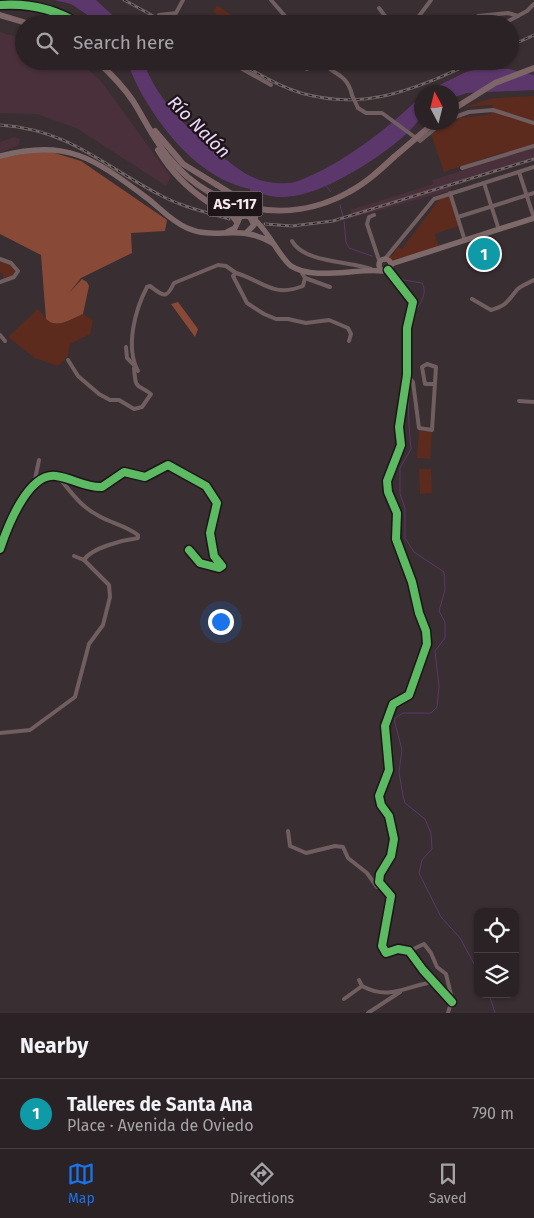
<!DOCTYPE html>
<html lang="en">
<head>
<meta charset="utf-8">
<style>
	:root { --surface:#2b2225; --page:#372f32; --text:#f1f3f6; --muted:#a6a4a7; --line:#473f42; --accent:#1a73e8 }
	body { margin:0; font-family:"Fira Sans",sans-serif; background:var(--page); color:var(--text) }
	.controls { position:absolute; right:15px; bottom:15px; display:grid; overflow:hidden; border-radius:10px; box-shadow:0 1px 4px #0004 }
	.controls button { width:45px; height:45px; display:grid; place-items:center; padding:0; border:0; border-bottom:1px solid var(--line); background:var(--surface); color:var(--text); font:25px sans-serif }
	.compass { position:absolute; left:414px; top:85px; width:45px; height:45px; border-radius:50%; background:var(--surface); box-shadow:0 1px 4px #0004; rotate:353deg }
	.you { position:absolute; left:220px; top:621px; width:18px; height:18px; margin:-12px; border:4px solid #fff; border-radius:50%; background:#1a73e8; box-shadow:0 0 0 8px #1a73e833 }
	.badge { display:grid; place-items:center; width:32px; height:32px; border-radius:50%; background:var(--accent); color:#fff; font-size:16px; font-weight:700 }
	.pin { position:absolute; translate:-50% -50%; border:2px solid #fff; box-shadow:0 1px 5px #0006 }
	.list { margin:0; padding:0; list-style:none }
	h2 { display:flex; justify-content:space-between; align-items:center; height:65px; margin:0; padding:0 20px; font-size:21px }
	h2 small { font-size:16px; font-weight:400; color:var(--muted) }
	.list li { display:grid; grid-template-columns:32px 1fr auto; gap:15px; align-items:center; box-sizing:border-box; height:70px; padding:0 20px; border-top:1px solid var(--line) }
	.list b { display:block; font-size:19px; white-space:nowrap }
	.list p { margin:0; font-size:16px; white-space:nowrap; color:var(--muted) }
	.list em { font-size:16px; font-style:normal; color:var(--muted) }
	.icon { flex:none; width:28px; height:28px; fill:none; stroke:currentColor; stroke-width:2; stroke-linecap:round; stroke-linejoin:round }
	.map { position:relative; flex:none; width:534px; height:1013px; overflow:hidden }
	.search { position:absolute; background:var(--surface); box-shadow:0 1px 4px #0004; left:15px; right:15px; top:15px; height:55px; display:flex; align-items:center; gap:12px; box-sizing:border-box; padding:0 18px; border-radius:28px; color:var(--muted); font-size:19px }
	.sheet { height:135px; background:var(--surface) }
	nav { display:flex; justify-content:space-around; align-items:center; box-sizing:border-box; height:70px; border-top:1px solid var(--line); background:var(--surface); font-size:14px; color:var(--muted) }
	nav a { display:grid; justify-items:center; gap:2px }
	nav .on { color:var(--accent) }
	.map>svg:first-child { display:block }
</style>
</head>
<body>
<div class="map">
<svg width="534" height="1013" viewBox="0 0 534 1013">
	<rect width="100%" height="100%" fill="#392e31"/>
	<g fill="#49303a">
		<path d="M0,32l24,7v22h53l23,19 71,97 -5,9 -88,-57 -41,-15 -37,-1z"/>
		<path d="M14,137l6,2 -1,6 -19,8v-11z"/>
		<path d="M534,148v13l-82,25 -4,5 -96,27 -2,-8 83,-26 -1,-4z"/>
	</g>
	<g fill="#5c2b1e">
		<path d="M217,5l19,13 -4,6 -19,-12z"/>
		<path d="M534,96v50l-28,9 -2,-3 -60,20 -13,-38 29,-16 32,-4v-9l-29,2 31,-9z"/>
		<path d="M450,193l11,32 -26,9 4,14 -49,14 -2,-2 1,-5 3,1 6,-9 4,2 5,-7 32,-42 -3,-3z"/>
		<path d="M0,261l11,3 6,8 -3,4 -11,4v-7h-3z"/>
		<path d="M38,309l11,13 34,-8 10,6 -3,14 -20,10 -2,12 -10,10 -23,-8 -27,-21z"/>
		<path d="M419,431l13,1 -2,27 -13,-1z"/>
		<path d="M419,469h12l1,24 -12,1z"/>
	</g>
	<g fill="#894937">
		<path d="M45,150l36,11 86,59 -2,11 -34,2 1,20 -51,25 -12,15 13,-14 5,3 2,4 -6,28c-11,4 -26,16 -37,5l-5,-64 -41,-21v-76z"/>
		<path d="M178,302l20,27 -3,8 -24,-33z"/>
	</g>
	<g fill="#5c376c">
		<path d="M54,0h42l26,24h-21l-30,-20z"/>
		<path d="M126,61h17c13,36 41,65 70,88 16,12 28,25 47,31 9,3 29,5 38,1 43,-16 91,-53 123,-85 0,6 2,17 -1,22 -15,25 -81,66 -110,74 -8,3 -21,5 -30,5 -10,0 -19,-5 -30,-4v-4c-50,-10 -88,-58 -111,-100 -5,-9 -8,-19 -13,-28z"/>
		<path d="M478,69h31l25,6v15l-67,3 -15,5v-6h-27l41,-20z"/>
	</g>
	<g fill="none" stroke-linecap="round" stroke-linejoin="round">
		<g stroke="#5c376c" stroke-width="1">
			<path d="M325,185l6,7"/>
			<path d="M340,205l3,11"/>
			<path d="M344,221l2,21 3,6 23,8"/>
			<path d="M395,275l9,5 18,3c8,14 -8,25 -11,39 -2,18 3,37 -1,55"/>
			<path d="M410,381c-3,20 -1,48 1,68l-11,19v26l5,14v30l9,14 30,20 1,18 -6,21 6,11v16l-10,13 4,35 -2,21 -6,6h-28l-9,6 8,31 -3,22 4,24 2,7 20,16 6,14 1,16 -10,11 -3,13 22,44 19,21 18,33"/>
			<path d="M489,994l6,19"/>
		</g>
		<g stroke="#705e60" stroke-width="4">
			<path d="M271,0l21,24"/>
			<path d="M379,8l12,16"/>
			<path d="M478,16l30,-3 10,3"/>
			<path d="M157,24l-1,-3 3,-6 17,-2 7,-13"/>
			<path d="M413,24l18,-24"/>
			<path d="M503,24l24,-13 7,-7"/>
			<path d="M228,61l43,24"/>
			<path d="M267,61h6"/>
			<path d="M294,61l13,8"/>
			<path d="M321,61c13,15 26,12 31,34"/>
			<path d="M358,108l8,5h16l38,28 23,-19"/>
			<path d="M452,118l17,-6 24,-2 41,13"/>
			<path d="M462,168l72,-22"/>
			<path d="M519,172l15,46"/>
			<path d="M484,183l15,47"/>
			<path d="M450,193l15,48"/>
			<path d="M374,215l-5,2 -2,7 13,39"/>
			<path d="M458,217l76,-24"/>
			<path d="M292,241c12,22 57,20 79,28"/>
			<path d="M0,259l11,4 7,8 -4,6 -14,5"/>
			<path d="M384,260l50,-61 100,-32"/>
			<path d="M388,270l25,32 -6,26v47l-8,52 2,18 -14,36 1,11 9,21 -1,26 16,43 7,31 7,18 1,13 -18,51 -16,9 -8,22 4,44 -10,26 2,9 8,11 5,23 -3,17 -11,18 -1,8 12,14 -9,50 4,7 12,-4 11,2 14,19 29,32"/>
			<path d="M301,271l4,7 25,9"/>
			<path d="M305,278l-2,8c-30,12 -40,-5 -67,-13l-3,3 14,27 17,11 12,5h12l18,4 23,-3 19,8 3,6 -2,7"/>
			<path d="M472,299l19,11c16,-5 16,-8 25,-19 3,-5 13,-8 18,-11"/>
			<path d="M0,335l5,6"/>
			<path d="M126,347l1,11 8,8"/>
			<path d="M68,360l10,16 21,18 11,6h9l15,9 8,-2 9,-13c-15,-11 -15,-3 -17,-26"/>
			<path d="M138,371c-13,-24 -3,-61 9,-84l3,-1c14,10 16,14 24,-3l44,-18 8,1 10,7"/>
			<path d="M407,375l6,7 6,46 13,2 4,-63 -9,-3 -5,3 3,17h9"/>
			<path d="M519,401l15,1"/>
			<path d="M59,478c13,15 22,29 40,38 14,8 26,9 39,19v3c-15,2 -47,10 -54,22"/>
			<path d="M34,484l5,-24"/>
			<path d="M0,549c7,-21 28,-77 56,-73 16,2 30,12 46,11l22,-15 21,5 23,-12 38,21 11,17 -7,30 4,23 8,10 -3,2 -19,-5 -11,-13"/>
			<path d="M74,556l10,4"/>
			<path d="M0,733l30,-3 45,-33 14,-53 14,-19 7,-28 -1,-12 -25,-25"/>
			<path d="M288,831l2,15 16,7 29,-7 8,1 5,11 19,15 10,14h5"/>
			<path d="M409,951l15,-7 7,9 6,14 9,7 6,25 -4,14"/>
			<path d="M359,980l3,6c28,15 44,0 71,-4"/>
			<path d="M344,999l18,-13"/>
			<path d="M368,1013l32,-21"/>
		</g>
		<g stroke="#7e696a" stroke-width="5.5">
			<path d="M0,156c69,-17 93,2 147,42 13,10 24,23 40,30 29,13 53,-5 85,15"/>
			<path d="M227,232l8,-4 5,-11c19,-9 36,38 51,49 23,15 65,2 91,5"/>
			<path d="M247,232l7,-7 -4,-8"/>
			<circle cx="385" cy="265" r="6"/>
			<path d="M391,264l143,-46"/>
		</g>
		<g stroke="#7d6568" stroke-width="6">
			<path d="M0,15l30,9"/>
			<path d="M97,61c13,12 26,25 36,40 12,19 22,41 37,58 44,53 119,67 179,33 17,-9 31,-22 45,-35"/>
			<path d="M452,110l43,-27 39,-15"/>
			<path d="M155,131l28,33 34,21"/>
			<path d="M158,150c13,22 29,38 50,52 10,6 23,9 29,20"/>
		</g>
		<g stroke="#716567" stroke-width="3">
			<g id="rail">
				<path d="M124,0l44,24"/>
				<path d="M510,46l24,-11"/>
				<path d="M236,61c21,12 42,25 65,32 66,19 116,-5 175,-32"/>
				<path d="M0,125c70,5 102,40 160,70 22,12 46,17 69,24"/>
				<path d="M265,224l27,2 41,-5 201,-62"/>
			</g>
		</g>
		<use href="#rail" stroke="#1e1518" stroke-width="1" stroke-dasharray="4" stroke-linecap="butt"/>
		<path stroke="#705e60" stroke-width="4" d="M352,95l6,13"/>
		<g stroke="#7d6568" stroke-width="6">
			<path d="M394,157l41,-35"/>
			<path d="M217,185l20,12 18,21"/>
		</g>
		<g stroke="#1e1518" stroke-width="11">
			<g id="cycleway">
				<path d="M0,5c29,-2 54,3 79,19"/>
				<path d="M388,270l25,32 -6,26v47l-8,52 2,18 -14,36 1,11 9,21 -1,26 16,43 7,31 7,18 1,13 -18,51 -16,9 -8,22 4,44 -10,26 2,9 8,11 5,23 -3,17 -11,18 -1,8 12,14 -9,50 4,7 12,-4 11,2 14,19 29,32"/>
				<path d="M0,549c7,-21 28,-77 56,-73 16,2 30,12 46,11l22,-15 21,5 23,-12 38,21 11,17 -7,30 4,23 8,10 -3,2 -19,-5 -11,-13"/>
			</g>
		</g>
		<use href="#cycleway" stroke="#5cba63" stroke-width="8"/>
	</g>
	<g text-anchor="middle" stroke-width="4.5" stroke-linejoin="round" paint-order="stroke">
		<rect fill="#1e1518" stroke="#b6a9ae" stroke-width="1" x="207.5" y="191.5" width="55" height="25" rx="4"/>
		<g font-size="15" font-weight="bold" fill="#f7e9ee">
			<text x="235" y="209">AS-117</text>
		</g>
		<g font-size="18" font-style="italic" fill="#f0d9fd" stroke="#1e1518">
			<text transform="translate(199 127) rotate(45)" y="6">Río Nalón</text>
		</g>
	</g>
</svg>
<div class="controls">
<button><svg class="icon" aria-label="locate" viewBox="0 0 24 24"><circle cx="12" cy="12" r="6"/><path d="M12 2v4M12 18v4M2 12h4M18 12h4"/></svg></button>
<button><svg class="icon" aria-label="layers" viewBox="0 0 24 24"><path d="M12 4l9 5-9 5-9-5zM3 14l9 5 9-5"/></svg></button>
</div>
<svg class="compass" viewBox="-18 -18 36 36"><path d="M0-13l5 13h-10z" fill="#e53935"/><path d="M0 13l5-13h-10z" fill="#a6a4a7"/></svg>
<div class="you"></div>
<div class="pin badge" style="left:484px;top:254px;background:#0f9aa8">1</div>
<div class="search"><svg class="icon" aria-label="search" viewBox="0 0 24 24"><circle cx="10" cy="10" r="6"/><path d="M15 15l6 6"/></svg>Search here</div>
</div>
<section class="sheet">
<h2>Nearby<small></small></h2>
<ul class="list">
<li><span class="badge" style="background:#0f9aa8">1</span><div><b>Talleres de Santa Ana</b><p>Place · Avenida de Oviedo</p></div><em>790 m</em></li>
</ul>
</section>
<nav>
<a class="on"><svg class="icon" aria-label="map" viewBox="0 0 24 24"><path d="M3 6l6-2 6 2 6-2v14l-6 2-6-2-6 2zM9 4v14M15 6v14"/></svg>Map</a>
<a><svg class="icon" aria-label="directions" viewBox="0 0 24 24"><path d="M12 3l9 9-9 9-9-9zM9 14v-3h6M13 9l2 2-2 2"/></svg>Directions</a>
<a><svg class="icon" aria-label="saved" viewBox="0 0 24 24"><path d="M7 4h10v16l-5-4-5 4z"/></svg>Saved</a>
</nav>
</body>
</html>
